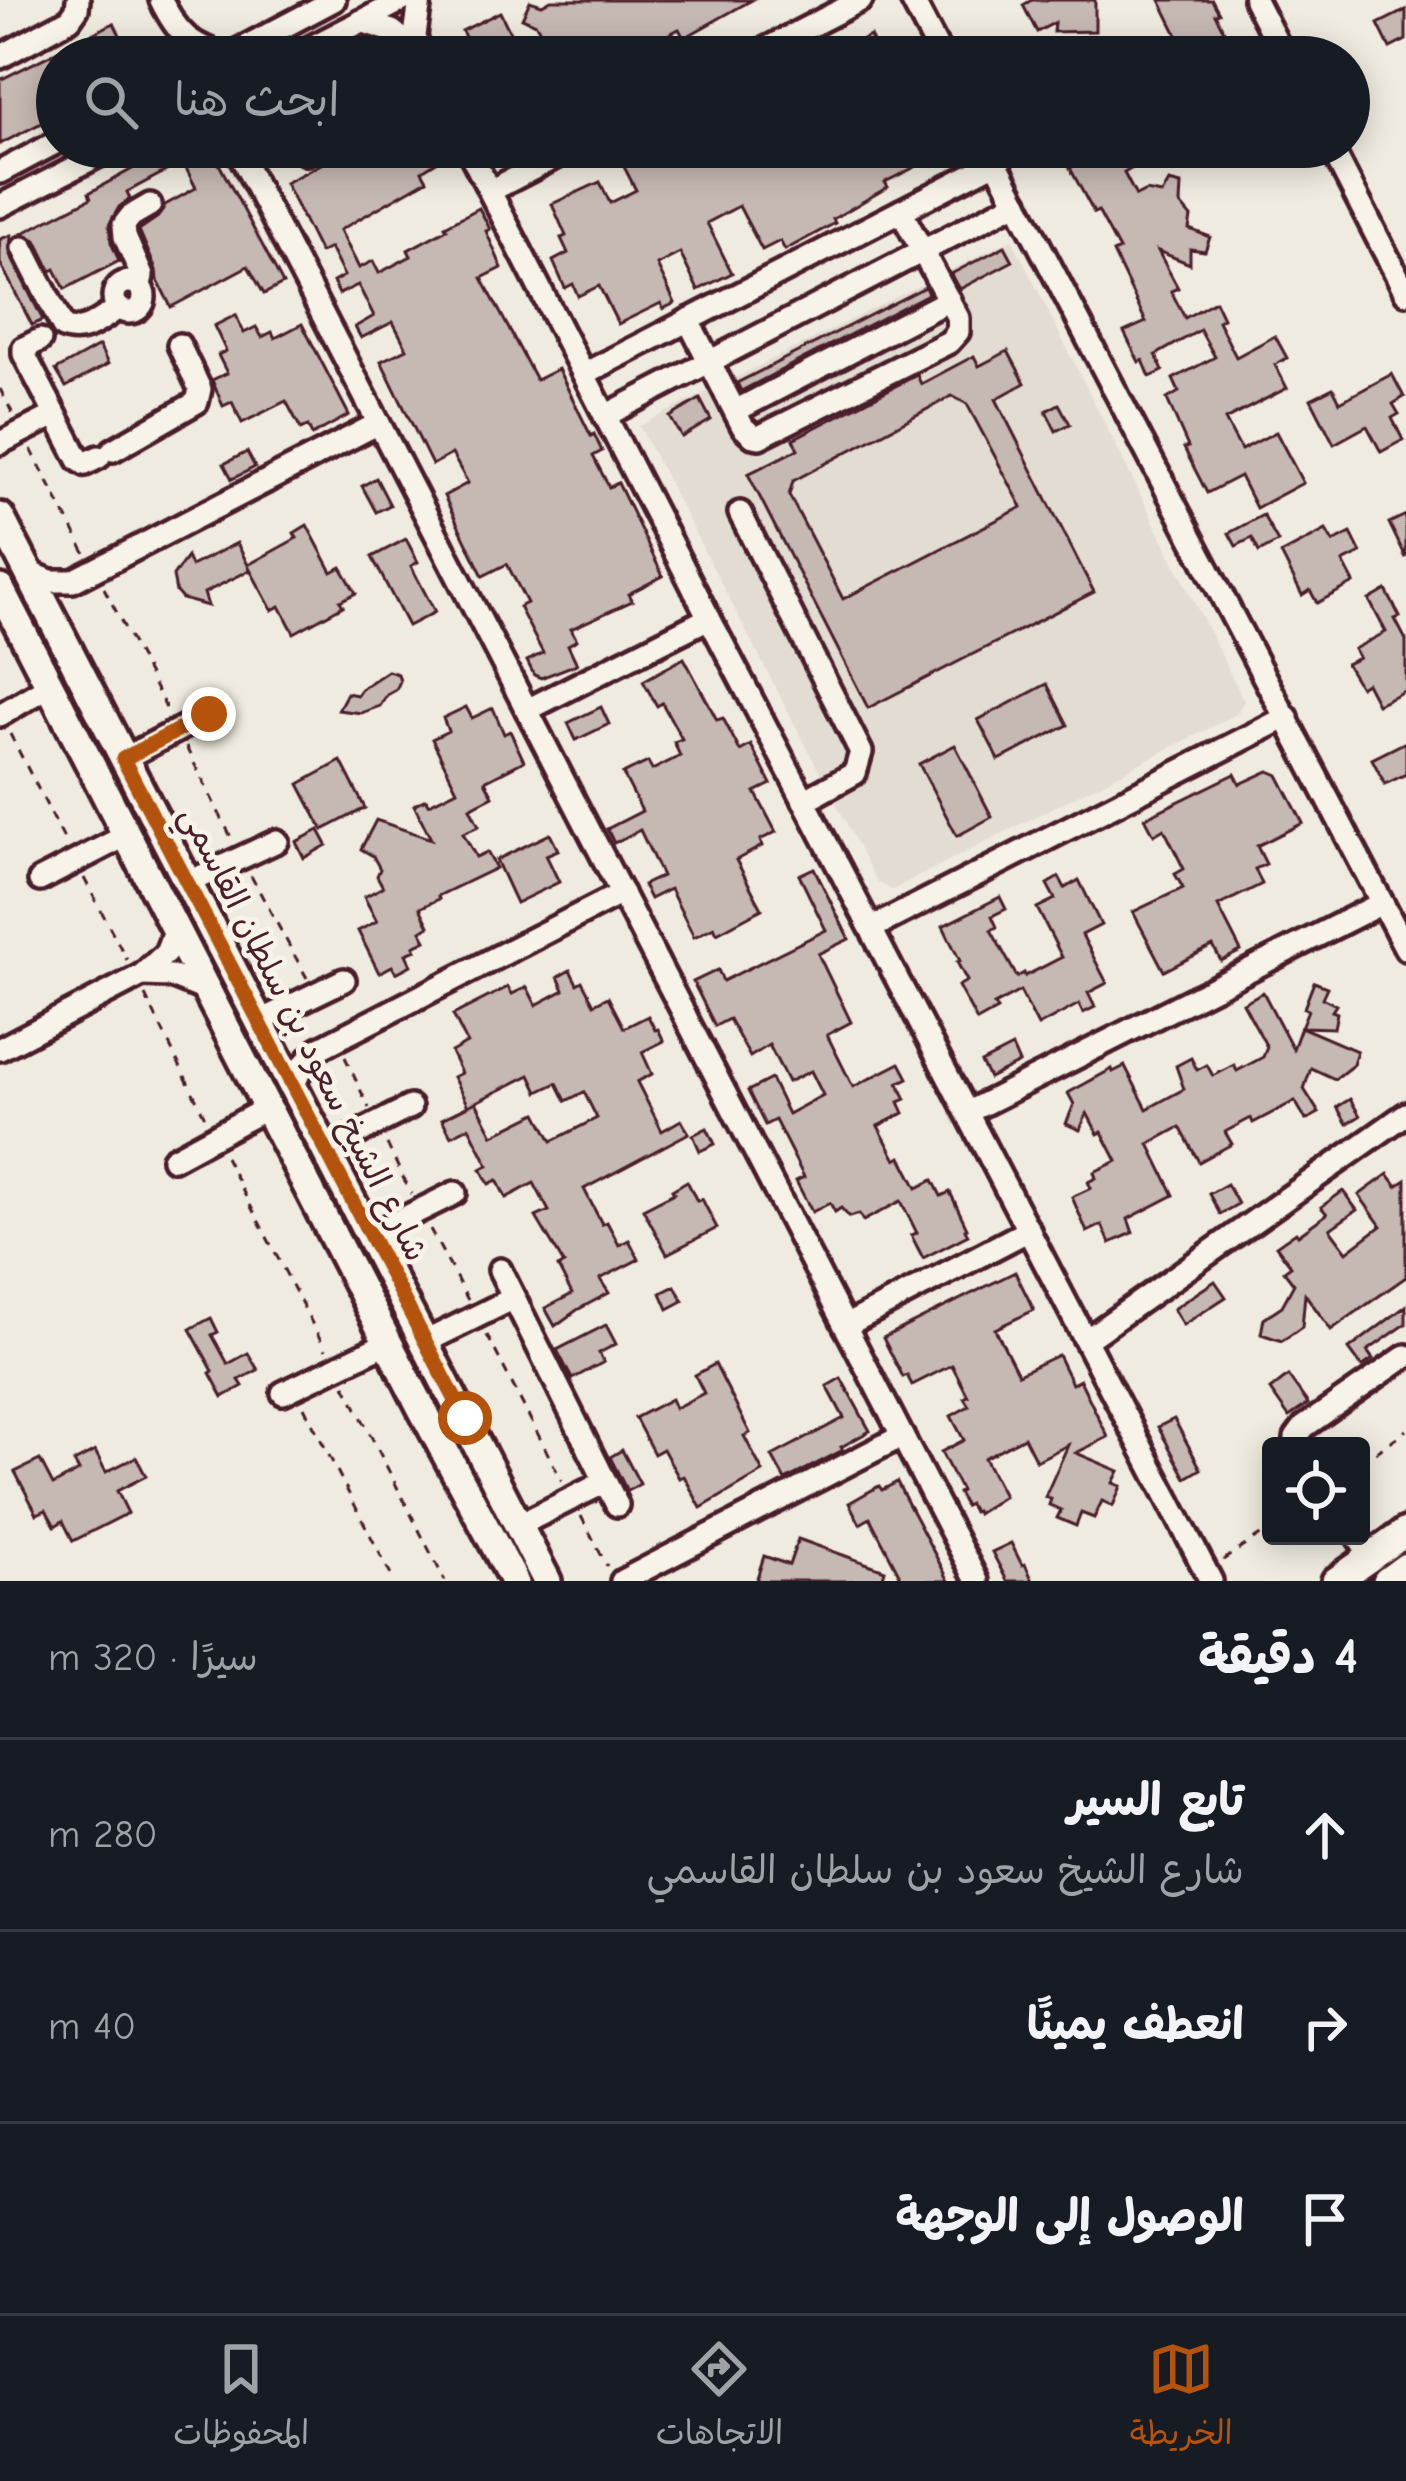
<!DOCTYPE html>
<html lang="ar">
<head>
<meta charset="utf-8">
<style>
	:root { --surface:#171b24; --page:#242831; --text:#f1f3f6; --muted:#9ea1a6; --line:#363941; --accent:#b45309 }
	body { margin:0; font-family:"Comic Neue","Playpen Sans Arabic",sans-serif; background:var(--page); color:var(--text); direction:rtl }
	.controls { position:absolute; right:36px; bottom:36px; display:grid; overflow:hidden; border-radius:12px; box-shadow:0 6px 30px #0003 }
	.controls button { width:108px; height:108px; display:grid; place-items:center; padding:0; border:0; border-bottom:3px solid var(--line); background:var(--surface); color:var(--text); font:60px sans-serif }
	.stop { position:absolute; width:36px; height:36px; margin:-27px; border:9px solid #b45309; border-radius:50%; background:#fff }
	.stop.end { background:#b45309; border-color:#fff; box-shadow:0 3px 12px #0008 }
	.list { margin:0; padding:0; list-style:none }
	h2 { display:flex; justify-content:space-between; align-items:center; height:156px; margin:0; padding:0 48px; font-size:51px }
	h2 small { font-size:39px; font-weight:400; color:var(--muted) }
	.list li { display:grid; grid-template-columns:78px 1fr auto; gap:36px; align-items:center; box-sizing:border-box; height:192px; padding:0 48px; border-top:3px solid var(--line) }
	.list b { display:block; font-size:45px; white-space:nowrap }
	.list p { margin:0; font-size:39px; white-space:nowrap; color:var(--muted) }
	.list em { font-size:39px; font-style:normal; color:var(--muted) }
	.icon { flex:none; width:66px; height:66px; fill:none; stroke:currentColor; stroke-width:2; stroke-linecap:round; stroke-linejoin:round }
	.map { position:relative; flex:none; width:1406px; height:1581px; overflow:hidden; direction:ltr }
	.search { position:absolute; background:var(--surface); box-shadow:0 6px 30px #0003; left:36px; right:36px; top:36px; height:132px; display:flex; align-items:center; gap:30px; box-sizing:border-box; padding:0 42px; border-radius:66px; color:var(--muted); font-size:45px }
	.sheet { height:732px; background:var(--surface) }
	nav { display:flex; justify-content:space-around; align-items:center; box-sizing:border-box; height:168px; border-top:3px solid var(--line); background:var(--surface); font-size:33px; color:var(--muted) }
	nav a { display:grid; justify-items:center; gap:6px }
	nav .on { color:var(--accent) }
	.map>svg:first-child { display:block }
</style>
</head>
<body>
<div class="map">
<svg width="1406" height="1581" viewBox="0 0 1406 1581">
	<rect width="100%" height="100%" fill="#f0ebe0"/>
	<filter id="ink" filterUnits="userSpaceOnUse"><feTurbulence type="fractalNoise" baseFrequency=".00833" numOctaves="2"/><feDisplacementMap in="SourceGraphic" scale="24" xChannelSelector="R" yChannelSelector="G"/><feConvolveMatrix kernelMatrix="1 2 1 2 8 2 1 2 1" color-interpolation-filters="sRGB"/></filter>
	<g filter="url(#ink)">
		<path fill="#e3dcd2" d="M1012,239l232,462 -7,13 -345,176 -15,-8 -238,-456z"/>
		<g fill="#c6b8b3" stroke="#4a1f2b" stroke-width="3" fill-rule="evenodd">
			<path d="M551,0h201l-68,38 -5,-9 -23,12 7,16h-108l-19,-33 -14,-6 8,-17 12,4z"/>
			<path d="M1032,0h63v31l-42,1 1,-9 -17,9 -14,-27z"/>
			<path d="M1160,0h52l7,13 -4,1 17,32 -4,2 5,9h-45z"/>
			<path d="M1406,10v30l-16,8 -12,-24z"/>
			<path d="M500,12l22,45h-87l32,-16 -5,-10z"/>
			<path d="M114,23l17,34h-74v58l-57,29v-64z"/>
			<path d="M870,36l10,21h-51z"/>
			<path d="M172,147h38l73,137 -19,10 -16,-28 -77,41 -14,-28 -1,-9 -17,-40 19,-13 7,-12 31,-17 -13,-26 -56,30 3,7 -11,8 -10,18 2,17 8,19 -54,28 -10,-20 -4,2 -15,-31 -13,-7 68,-35 -2,-5z"/>
			<path d="M341,147h89l8,14 -16,10 5,9 -87,50 19,38 14,-7 6,12 32,-17 -3,-6 39,-21 -2,-3 34,-18 11,21 -4,2 16,37 -20,10 54,102 22,-11 33,67 3,-2 8,17 -9,5 16,31 9,-4 45,93 -35,18 4,7 -61,28 6,11 -9,5 9,19 -36,14 -7,-3 -7,-14 16,-8 -24,-46 8,-4 -20,-39 -24,12 -39,-80 24,-13 -16,-29 -20,11 -51,-104 26,-12 -14,-27 -32,16 -6,-11 19,-11 -16,-31 -19,9 -6,-12 11,-6 -14,-28 -10,5 -35,-70 42,-22 3,-8z"/>
			<path d="M634,147h293l6,11 -48,24 3,5 -55,32 2,4 -50,27 -5,-9 -18,9 -23,-44 -32,17 25,50 -34,17 -18,-37 -23,12 18,38 -12,6 -2,-6 -43,21 -19,-38 -21,10 -5,-12 -8,4 -12,-27 15,-8 -7,-15 5,-2 -14,-32 48,-22 10,21 26,-13 -18,-35z"/>
			<path d="M1112,147h23l8,15 -19,11 12,23 10,-5 16,3 7,-12 12,3 -1,19 11,13 -2,12 21,8 -5,14 -15,-2v15l-32,-13 20,37 -7,3 14,27 30,-17 8,17 -5,3 18,36 39,-21 12,22 -12,7 12,23 -62,32 16,30 35,-18 27,51 -47,25 -16,-32 -33,17 -23,-45 4,-1 -21,-48 12,-7 -6,-13 42,-22 -15,-27 -44,25 7,16 -13,6 -7,-17 -4,2 -15,-30 22,-10 -33,-69 6,-3 -21,-39 -4,2 -24,-45z"/>
			<path d="M11,235l-1,20 33,65 -11,5 -32,-62v-24z"/>
			<path d="M1005,246l8,15 -53,28 -9,-15z"/>
			<path d="M925,287l3,7 -187,97 -4,-8z"/>
			<path d="M236,315l8,18 12,-6 6,10 10,-5 3,6 27,-14 47,91 -37,20 -4,-9 -7,3 -15,-28 -44,22 -10,-21 -9,4 -11,-26 15,-7 -9,-18 8,-4 -12,-25z"/>
			<path d="M99,346l9,18 -42,23 -10,-17z"/>
			<path d="M1008,351l17,32 -29,16 98,193 -226,116 -120,-234 50,-25 -5,-10 124,-64 4,9 53,-28 5,10zM952,396l15,8 55,103 -179,92 -54,-104 4,-14z"/>
			<path d="M1392,374l12,23 -11,7 6,10 -7,4 11,22 -22,12 -14,-26 -33,18 -23,-45 22,-11 7,14z"/>
			<path d="M700,399l11,21 -29,17 -12,-20z"/>
			<path d="M1059,404l11,20 -14,7 -10,-20z"/>
			<path d="M247,452l8,15 -23,12 -8,-15z"/>
			<path d="M376,478l14,27 -14,7 -14,-26z"/>
			<path d="M1263,515l15,27 -19,10 -7,-14 -16,8 -7,-13z"/>
			<path d="M1406,515v43l-17,-35z"/>
			<path d="M307,525l25,47 9,-5 15,26 -16,8 3,5 -49,27 -14,-27 -8,4 -24,-44 2,4 -46,23 4,13 -26,-7 -6,-7 -3,-16 14,-19 4,9 46,-23 11,22 49,-27 -3,-5z"/>
			<path d="M1326,530l7,12 18,-9 10,20 -18,9 11,21 -37,20 -7,-13 -8,5 -21,-41z"/>
			<path d="M406,539l12,23 -7,4 24,46 -27,14 -36,-69z"/>
			<path d="M1386,590l14,27 -5,2 11,21v50l-29,14 -11,-21 -6,4 -14,-23 13,-6 -5,-9 32,-17 -17,-32z"/>
			<path d="M684,658l33,62 6,-2 17,33 11,-6 20,39 -16,8 21,40 -16,8 2,6 -26,14 26,49 -45,24 -3,-6 -20,10 -24,-48 -20,10 -7,-14 19,-9 -22,-46 -26,13 -7,-14 35,-18 -19,-37 25,-12 4,8 28,-14 -6,-14 8,-3 -20,-36 -5,3 -14,-25z"/>
			<path d="M388,671l10,3 2,7 -4,9 -9,5 -7,11 -19,7 -23,-3 9,-17 10,2 5,-7z"/>
			<path d="M1047,684l21,41 -69,35 -21,-40z"/>
			<path d="M466,707l6,11 21,-10 11,26 6,-3 14,30 -39,20 8,15 -23,12 9,18 -16,7 13,24 11,-5 9,16 -58,28 1,3 -19,9 9,18 -8,5 5,9 -12,6 2,4 -10,4 5,11 -15,8 -4,-7 -13,7 -21,-42 19,-10 -13,-24 19,-10 -6,-11 3,-7 -7,-13 -12,-7 15,-29 55,19 -17,-34 12,-6 3,5 28,-14 -25,-51 16,-8 -5,-13z"/>
			<path d="M601,707l8,17 -33,16 -8,-17z"/>
			<path d="M1406,742v32l-21,10 -13,-25z"/>
			<path d="M955,745l37,72 -35,19 -38,-72z"/>
			<path d="M341,761l24,47 -42,22 -24,-46z"/>
			<path d="M1269,771l9,4 25,48 -46,23 9,18 -11,5 7,15 -44,22 23,45 -20,10 -8,-15 -49,25 -31,-59 50,-24 -8,-14 9,-5 -20,-40 -10,6 -9,-17 90,-44 5,10z"/>
			<path d="M319,830l8,15 -23,13 -8,-16z"/>
			<path d="M550,834l8,16 -12,5 13,27 -43,21 -20,-43z"/>
			<path d="M814,868l35,71 -31,15 33,68 -24,13 26,52 47,-24 8,15 -10,5 8,16 -7,3 5,11 -26,13 18,34 5,-3 16,31 16,-8 8,16 9,-4 17,36 -2,1 3,6 -45,23 -12,-23 6,-2 -16,-32 -38,20 -4,-7 -10,3 -8,-9 -6,4 -5,-9 -18,9 -16,-31 8,-4 -29,-57 -10,5 -17,-34 23,-12 17,35 35,-19 -12,-24 -23,11 -19,-37 -19,12 -21,-38 -14,7 -22,-44 25,-12 5,11 103,-51 -27,-55z"/>
			<path d="M1059,877l6,11 14,-8 22,45 -19,10 25,48 -19,10 7,14 -12,6 -4,-9 -41,22 -18,-35 -26,14 3,5 -20,11 -19,-35 9,-5 -10,-19 3,-1 -17,-35 57,-29 6,12 -14,7 5,11 -6,3 26,47 7,-4 1,3 37,-19 -25,-49 18,-9 -8,-15z"/>
			<path d="M570,970l7,14 5,-3 12,23 14,-7 16,31 24,-12 7,14 3,-1 6,12 -22,11 10,22 -15,8 25,49 19,-11 8,13 -105,56 18,35 5,-2 12,23 10,-5 10,19 -39,20 9,14 -32,17 -22,16 -10,-18 27,-14 -14,-27 6,-3 -28,-47 13,-6 -15,-28 -28,15 -9,-18 -8,4 -8,-15 7,-4 -19,-38 -18,9 -9,-17 34,-17 17,33 44,-22 15,28 45,-23 -13,-26 -18,9 -9,-18 -19,9 -8,-17 -62,31 -15,-29 8,-4 -10,-21 16,-9 -14,-28 55,-28 4,7 15,-7 9,18 28,-15 -6,-13z"/>
			<path d="M1314,982l13,5 -5,11 14,7 -4,6 5,2 -3,15 -33,-1 7,-17 -4,-2z"/>
			<path d="M1263,992l30,57 8,-22 56,24 -4,14 -18,14 -24,-11 -7,21 15,24 -13,7 -11,-19 -42,22 -2,-5 -26,14 7,12 -33,18 -19,-35 -31,17 25,51 -46,24 5,14 -23,10 -8,-18 -15,7 -15,-35 19,-9 -3,-6 8,-4 -2,-6 23,-11 -15,-29 -4,2 -11,-21 -7,17 -14,-6 8,-20 -6,-11 44,-24 1,3 12,-6 22,43 37,-20 -8,-23 15,-8 6,12 10,-5 6,11 21,-11 3,6 26,-14 4,-10 -24,-44z"/>
			<path d="M1012,1047l7,16 -30,15 -8,-15z"/>
			<path d="M1350,1099l10,17 -13,8 -10,-17z"/>
			<path d="M707,1128l8,16 -15,7 -7,-16z"/>
			<path d="M1388,1174l9,12 9,-6v97l-75,53 -26,-36 -3,33 -20,14 -21,-7 3,-16 18,-12 12,-22 -10,-13 7,-5 -15,-20 20,-14 2,3 29,-21 -6,-7 22,-16 14,19 -27,19 17,23 34,-26 -22,-31z"/>
			<path d="M687,1181l10,20 5,-2 15,29 -50,26 -24,-45 31,-16 -2,-3z"/>
			<path d="M1227,1184l11,20 -18,10 -11,-20z"/>
			<path d="M1015,1272l19,38 -39,19 23,45 40,-19 14,29 8,-4 28,57 -32,16 43,18 -6,12 8,3 -8,20 -11,-5 -8,17 -13,-5 -5,13 -19,-8 4,-8 -12,-5 2,-6 -6,-2 23,-52 -32,16 -12,-24 -40,21 20,38 -27,18 -1,-3 -3,1 -4,-8 -4,2 -7,-13 3,-2 -20,-39 23,-12 -13,-24 18,-10 -5,-8 4,-2 -16,-31 -40,20 -5,-10 -4,2 -20,-39z"/>
			<path d="M1215,1281l11,16 -43,28 -10,-16z"/>
			<path d="M675,1286l8,15 -15,8 -7,-16z"/>
			<path d="M1406,1306v18l-39,27 6,8 -11,8 -13,-18z"/>
			<path d="M211,1318l7,14 -6,3 16,29 20,-11 10,17 -19,10 4,6 -20,11 -13,-24 3,-2 -23,-42z"/>
			<path d="M606,1325l10,19 -17,9 5,9 -32,17 -15,-29z"/>
			<path d="M715,1364l35,69 -6,3 19,36 -62,36 -17,-32 -5,2 -16,-29 -9,5 -19,-36 36,-19 4,9 29,-15 -9,-18z"/>
			<path d="M1288,1376l20,28 -19,13 -19,-27z"/>
			<path d="M841,1378l29,53 -29,16 2,3 -58,30 -13,-24 72,-38 -17,-32z"/>
			<path d="M1174,1419l27,50 -15,9 -28,-51z"/>
			<path d="M622,1450l18,34 -13,7 -17,-34z"/>
			<path d="M95,1451l11,21 30,-15 10,19 -29,15 11,22 -55,28 -10,-20 -8,5 -9,-16 -9,4 -22,-42 25,-12 13,25 26,-14 -5,-9z"/>
			<path d="M897,1482l7,14 45,85h-46l-33,-63 -10,6 -11,-21 30,-17 3,4z"/>
			<path d="M798,1539l87,31 -3,11h-126l8,-25 25,9z"/>
			<path d="M1011,1543l11,22 3,-1 8,17h-26l-15,-29z"/>
		</g>
		<g fill="none" stroke-linecap="round" stroke-linejoin="round">
			<g stroke="#4a1f2b" stroke-width="30">
				<g id="minor">
					<path d="M161,0c17,35 28,44 66,57"/>
					<path d="M912,0l30,57"/>
					<path d="M1255,0l29,57"/>
					<path d="M361,21l31,10 26,21"/>
					<path d="M420,56l-5,-20 5,-36"/>
					<path d="M0,57l70,-38 7,-10 1,-9"/>
					<path d="M226,57l108,-57"/>
					<path d="M292,57l111,-57"/>
					<path d="M750,57l111,-57"/>
					<path d="M236,147l741,1434"/>
					<path d="M467,147l242,471 502,963"/>
					<path d="M988,147l418,802"/>
					<path d="M1331,147l75,146"/>
					<path d="M306,153l11,-6"/>
					<path d="M0,172l57,-30"/>
					<path d="M490,191l85,-44"/>
					<path d="M0,206l115,-59"/>
					<path d="M23,248l40,79c21,9 39,-9 56,-19"/>
					<circle cx="129" cy="297" r="15"/>
					<path d="M140,285l2,-9 -17,-39 -1,-12 7,-9 19,-11"/>
					<path d="M688,320l55,107 10,9 6,1 190,-95 9,-10v-14l-57,-107"/>
					<path d="M40,340l-16,8v6l55,106 6,4 14,-7"/>
					<path d="M584,374l412,-212"/>
					<path d="M735,411l214,-111"/>
					<path d="M605,416l412,-214"/>
					<path d="M0,443l55,-28"/>
					<path d="M113,450l84,-48 3,-13 -21,-44"/>
					<path d="M740,513l121,239 -6,21 -51,28"/>
					<path d="M29,572l21,9h23l306,-158"/>
					<path d="M527,710l182,-92"/>
					<path d="M0,715l49,-29"/>
					<path d="M123,759l86,-45"/>
					<path d="M40,880l87,-45"/>
					<path d="M187,883l90,-42"/>
					<path d="M872,928l415,-211"/>
					<path d="M142,975l29,1 35,14"/>
					<path d="M258,1022l86,-42"/>
					<path d="M0,1049l142,-74 24,-22 9,-23"/>
					<path d="M292,1089l10,-22 16,-18 304,-156"/>
					<path d="M968,1112l414,-209"/>
					<path d="M325,1150l85,-43"/>
					<path d="M173,1159l94,-51"/>
					<path d="M370,1235l85,-42"/>
					<path d="M500,1270l117,235"/>
					<path d="M845,1326l184,-96"/>
					<path d="M1086,1340l320,-226"/>
					<path d="M425,1342l89,-44"/>
					<path d="M283,1393l106,-51"/>
					<path d="M1296,1446v-8l8,-11 102,-71"/>
					<path d="M519,1525l86,-43"/>
					<path d="M1357,1536l14,21"/>
					<path d="M622,1581l280,-145"/>
				</g>
			</g>
			<g stroke="#4a1f2b" stroke-width="36">
				<g id="major">
					<path d="M0,517l547,1064"/>
					<path d="M0,589l421,818 93,174"/>
					<path d="M1336,1581l70,-49"/>
					<path d="M1387,1581l19,-14"/>
				</g>
			</g>
			<g stroke="#4a1f2b" stroke-width="3" stroke-dasharray="9 9" stroke-linecap="butt">
				<path d="M0,389l13,25"/>
				<path d="M31,449l54,104"/>
				<path d="M104,588l64,124"/>
				<path d="M10,734l56,109"/>
				<path d="M186,747l47,94"/>
				<path d="M251,876l56,102"/>
				<path d="M84,878l43,82"/>
				<path d="M145,995l62,126"/>
				<path d="M345,1057l24,51"/>
				<path d="M387,1144l24,50"/>
				<path d="M225,1157l101,193"/>
				<path d="M430,1229l38,71"/>
				<path d="M487,1335l75,146"/>
				<path d="M345,1385l100,196"/>
				<path d="M304,1407l90,174"/>
				<path d="M1361,1464l45,-34"/>
				<path d="M581,1516l26,50"/>
				<path d="M1223,1560l48,-32"/>
			</g>
			<use href="#minor" stroke="#f7f3e8" stroke-width="21"/>
			<use href="#major" stroke="#f7f3e8" stroke-width="27"/>
		</g>
	</g>
	<g fill="none" stroke-linecap="round" stroke-linejoin="round" filter="url(#ink)">
		<path stroke="#b45309" stroke-width="15" d="M209,714l-86,45 342,659"/>
	</g>
	<g text-anchor="middle" stroke-width="10" stroke-linejoin="round" paint-order="stroke">
		<g font-size="33" fill="#4a1f2b" stroke="#f7f3e8">
			<text transform="translate(305 1033) rotate(63)" y="12">شارع الشيخ سعود بن سلطان القاسمي</text>
		</g>
	</g>
</svg>
<div class="controls">
<button><svg class="icon" aria-label="locate" viewBox="0 0 24 24"><circle cx="12" cy="12" r="6"/><path d="M12 2v4M12 18v4M2 12h4M18 12h4"/></svg></button>
</div>
<div class="stop" style="left:465px;top:1418px"></div>
<div class="stop end" style="left:209px;top:714px"></div>
<div class="search"><svg class="icon" aria-label="search" viewBox="0 0 24 24"><circle cx="10" cy="10" r="6"/><path d="M15 15l6 6"/></svg>ابحث هنا</div>
</div>
<section class="sheet">
<h2>4 دقيقة<small>سيرًا · 320 m</small></h2>
<ul class="list">
<li><svg class="icon" aria-label="ahead" viewBox="0 0 24 24"><path d="M12 20V5M6 11l6-6 6 6"/></svg><div><b>تابع السير</b><p>شارع الشيخ سعود بن سلطان القاسمي</p></div><em>280 m</em></li>
<li><svg class="icon" aria-label="right" viewBox="0 0 24 24"><path d="M7 20v-9h11M14 6l5 5-5 5"/></svg><div><b>انعطف يمينًا</b></div><em>40 m</em></li>
<li><svg class="icon" aria-label="arrive" viewBox="0 0 24 24"><path d="M6 21V4h12l-3 4 3 4H6"/></svg><div><b>الوصول إلى الوجهة</b></div></li>
</ul>
</section>
<nav>
<a class="on"><svg class="icon" aria-label="map" viewBox="0 0 24 24"><path d="M3 6l6-2 6 2 6-2v14l-6 2-6-2-6 2zM9 4v14M15 6v14"/></svg>الخريطة</a>
<a><svg class="icon" aria-label="directions" viewBox="0 0 24 24"><path d="M12 3l9 9-9 9-9-9zM9 14v-3h6M13 9l2 2-2 2"/></svg>الاتجاهات</a>
<a><svg class="icon" aria-label="saved" viewBox="0 0 24 24"><path d="M7 4h10v16l-5-4-5 4z"/></svg>المحفوظات</a>
</nav>
</body>
</html>
